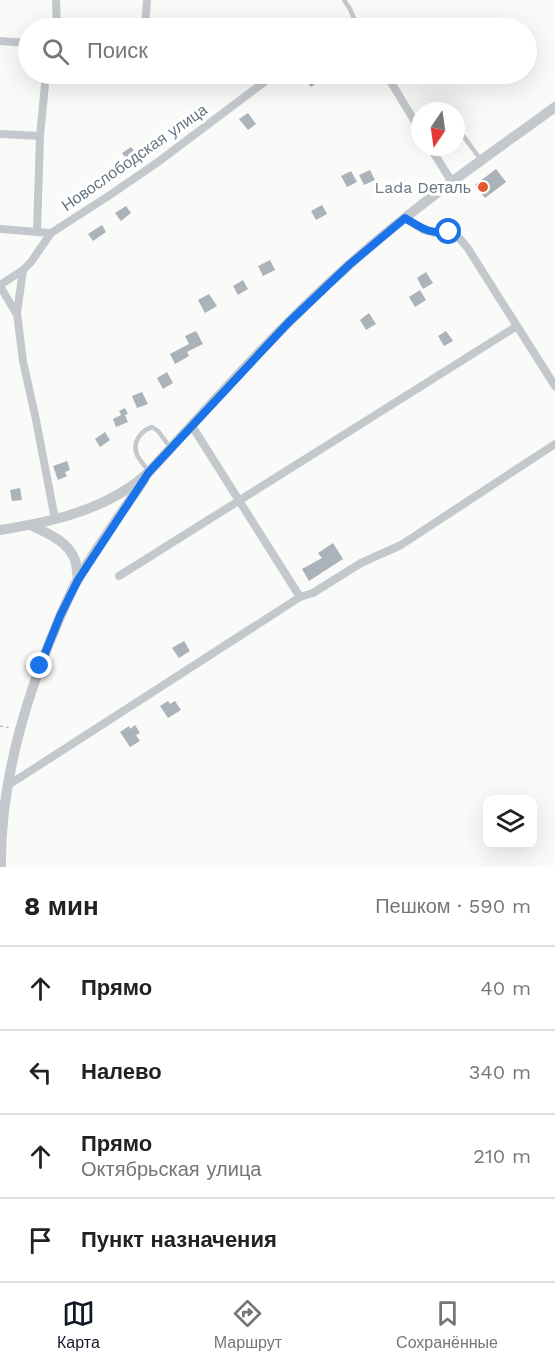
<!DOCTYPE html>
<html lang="ru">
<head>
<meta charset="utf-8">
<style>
	:root { --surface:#fff; --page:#f6f6f6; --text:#222; --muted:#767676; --line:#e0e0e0; --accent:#111827 }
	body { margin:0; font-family:"Work Sans",sans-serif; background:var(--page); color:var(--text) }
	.controls { position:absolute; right:18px; bottom:18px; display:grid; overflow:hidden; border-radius:12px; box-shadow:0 6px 24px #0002 }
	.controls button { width:54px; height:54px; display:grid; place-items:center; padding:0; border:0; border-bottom:2px solid var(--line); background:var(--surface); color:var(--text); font:30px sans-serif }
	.compass { position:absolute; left:411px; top:102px; width:54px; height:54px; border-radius:50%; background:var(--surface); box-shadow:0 6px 24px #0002; rotate:193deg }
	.stop { position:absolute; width:18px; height:18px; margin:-14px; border:4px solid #1a73e8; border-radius:50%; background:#fff }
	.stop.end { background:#1a73e8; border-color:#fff; box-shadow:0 2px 6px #0008 }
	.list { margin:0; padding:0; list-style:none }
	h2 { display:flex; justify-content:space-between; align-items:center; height:78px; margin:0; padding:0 24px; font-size:26px }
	h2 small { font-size:20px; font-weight:400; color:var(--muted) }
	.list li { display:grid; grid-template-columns:39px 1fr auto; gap:18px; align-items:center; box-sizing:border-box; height:84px; padding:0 24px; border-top:2px solid var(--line) }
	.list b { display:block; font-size:22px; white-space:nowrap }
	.list p { margin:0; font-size:20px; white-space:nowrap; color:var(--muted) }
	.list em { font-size:20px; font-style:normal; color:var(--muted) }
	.icon { flex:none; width:33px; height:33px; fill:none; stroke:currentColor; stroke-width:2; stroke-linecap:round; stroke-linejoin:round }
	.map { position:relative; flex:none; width:555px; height:867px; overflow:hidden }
	.search { position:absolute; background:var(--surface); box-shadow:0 6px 24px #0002; left:18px; right:18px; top:18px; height:66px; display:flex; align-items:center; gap:15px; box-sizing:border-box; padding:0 21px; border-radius:33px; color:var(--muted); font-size:22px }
	.sheet { height:414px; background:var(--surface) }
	nav { display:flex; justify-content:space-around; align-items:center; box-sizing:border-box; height:84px; border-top:2px solid var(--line); background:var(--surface); font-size:16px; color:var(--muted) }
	nav a { display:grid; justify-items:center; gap:3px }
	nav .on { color:var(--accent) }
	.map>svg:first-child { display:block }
</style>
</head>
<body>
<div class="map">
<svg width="555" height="867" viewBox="0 0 555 867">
	<rect width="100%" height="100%" fill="#fafaf8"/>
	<g fill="#aab3b9">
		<path d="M307,74h21l-17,13 -8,-11z"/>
		<path d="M248,113l8,11 -8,6 -9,-11z"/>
		<path d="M131,147l7,9 -9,6 -7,-9z"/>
		<path d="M496,169l10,13 -21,16 -10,-13z"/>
		<path d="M370,170l5,10 -11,5 -5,-10z"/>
		<path d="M351,171l6,11 -10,5 -6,-11z"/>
		<path d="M322,205l5,9 -11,6 -5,-9z"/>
		<path d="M126,206l5,7 -10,8 -6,-8z"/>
		<path d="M102,225l4,7 -13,9 -5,-7z"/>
		<path d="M270,260l5,10 -12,6 -5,-10z"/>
		<path d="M426,272l7,11 -10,6 -6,-11z"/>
		<path d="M243,280l5,9 -10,6 -5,-9z"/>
		<path d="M420,290l6,10 -11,7 -6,-10z"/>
		<path d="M209,294l8,12 -12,7 -7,-13z"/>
		<path d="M369,313l7,11 -10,6 -6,-10z"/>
		<path d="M196,331l7,13 -16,8 2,4 -14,8 -5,-10 19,-10 -4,-8z"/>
		<path d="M446,331l7,10 -9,5 -6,-10z"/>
		<path d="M167,372l6,11 -10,6 -6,-11z"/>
		<path d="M142,392l6,12 -11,4 -5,-12z"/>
		<path d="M125,408l3,6 -3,1 3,7 -12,5 -3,-8 8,-4 -2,-4z"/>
		<path d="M105,432l5,8 -10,7 -5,-8z"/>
		<path d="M67,461l3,9 -5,2 2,4 -9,4 -5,-14z"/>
		<path d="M20,488l2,12 -10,1 -2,-11z"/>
		<path d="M333,543l10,16 -34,22 -7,-12 20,-11 -4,-5z"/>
		<path d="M184,641l6,10 -11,7 -7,-10z"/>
		<path d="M168,701l2,3 5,-3 6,9 -13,8 -8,-12z"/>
		<path d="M135,725l5,8 -4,2 4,6 -10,6 -10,-15 9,-6 1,3z"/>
	</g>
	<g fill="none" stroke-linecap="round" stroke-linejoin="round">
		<path stroke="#bbbfc2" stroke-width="1.5" stroke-dasharray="3 3" stroke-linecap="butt" d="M0,726l11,2"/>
		<g stroke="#c3c8cc" stroke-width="4.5">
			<path d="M344,0l6,9 8,19"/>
			<path d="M456,126l25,34"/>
			<path d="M149,472c-3,-5 -9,-11 -12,-17 -5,-12 3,-24 15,-28l6,4 12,16"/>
		</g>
		<g stroke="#c3c8cc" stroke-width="8">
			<path d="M56,0l1,28"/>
			<path d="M145,28l2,-28"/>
			<path d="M0,41l28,2"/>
			<path d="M386,74l34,56"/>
			<path d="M0,134l40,2"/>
			<path d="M430,147l22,35"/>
			<path d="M405,218l19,12 11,3 14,-1 10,6 8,9 88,139"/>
			<path d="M0,229l51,4 59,-38 48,-33 117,-88"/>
			<path d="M37,232l3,-96 6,-62"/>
			<path d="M51,233l-20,29 -8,8 -6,43 6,48 13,59 19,99"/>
			<path d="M0,285l23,-15"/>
			<path d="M0,286l16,27"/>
			<path d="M192,426l108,171 13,-4 48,-30 40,-18 154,-101"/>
			<path d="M119,576l398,-250"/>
			<path d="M7,786l293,-189"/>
		</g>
		<g stroke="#c3c8cc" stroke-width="10">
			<path d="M30,525c17,8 38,16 45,35 2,6 2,14 3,20"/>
			<path d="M0,530c44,-7 89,-16 127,-41 8,-5 15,-11 22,-17 65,-71 128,-143 200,-207 64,-58 136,-107 206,-158"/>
			<path d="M1,867c-1,-78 20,-154 49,-226 9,-21 17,-43 28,-62 20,-34 44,-67 66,-99"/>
		</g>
	</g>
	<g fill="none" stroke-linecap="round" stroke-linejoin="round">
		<path stroke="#1a73e8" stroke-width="8" d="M40,666l20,-50 18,-36 71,-108 139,-149 61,-58 56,-47c17,10 23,16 44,14"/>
	</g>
	<circle fill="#e4572e" stroke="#fff" stroke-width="2" cx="483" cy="187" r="6"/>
	<g text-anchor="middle" stroke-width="6" stroke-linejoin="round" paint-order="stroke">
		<g font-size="16" fill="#657683" stroke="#fff">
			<text transform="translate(134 157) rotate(-35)" y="6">Новослободская улица</text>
		</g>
		<g font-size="16" fill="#657683" stroke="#fff" text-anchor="end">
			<text x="471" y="193">Lada Dеталь</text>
		</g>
	</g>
</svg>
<div class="controls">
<button><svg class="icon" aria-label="layers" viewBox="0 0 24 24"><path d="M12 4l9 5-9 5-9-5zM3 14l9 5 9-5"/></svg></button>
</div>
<svg class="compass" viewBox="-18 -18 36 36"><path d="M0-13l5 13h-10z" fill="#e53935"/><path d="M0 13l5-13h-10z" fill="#767676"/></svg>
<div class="stop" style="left:449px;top:232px"></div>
<div class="stop end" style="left:40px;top:666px"></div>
<div class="search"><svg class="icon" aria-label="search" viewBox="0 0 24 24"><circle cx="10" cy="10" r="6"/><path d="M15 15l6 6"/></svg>Поиск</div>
</div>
<section class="sheet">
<h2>8 мин<small>Пешком · 590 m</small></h2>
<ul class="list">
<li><svg class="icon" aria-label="ahead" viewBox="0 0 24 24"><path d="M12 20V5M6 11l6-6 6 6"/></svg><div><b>Прямо</b></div><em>40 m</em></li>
<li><svg class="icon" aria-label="left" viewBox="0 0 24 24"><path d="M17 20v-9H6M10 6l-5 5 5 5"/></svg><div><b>Налево</b></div><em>340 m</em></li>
<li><svg class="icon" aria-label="ahead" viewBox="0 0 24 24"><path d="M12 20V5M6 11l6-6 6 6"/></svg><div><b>Прямо</b><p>Октябрьская улица</p></div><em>210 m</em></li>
<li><svg class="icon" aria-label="arrive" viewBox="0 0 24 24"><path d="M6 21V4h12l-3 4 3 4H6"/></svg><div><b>Пункт назначения</b></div></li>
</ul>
</section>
<nav>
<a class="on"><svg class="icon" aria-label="map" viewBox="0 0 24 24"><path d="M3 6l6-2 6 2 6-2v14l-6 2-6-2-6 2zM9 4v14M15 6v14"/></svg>Карта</a>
<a><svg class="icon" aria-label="directions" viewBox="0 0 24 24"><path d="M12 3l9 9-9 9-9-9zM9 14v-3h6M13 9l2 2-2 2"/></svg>Маршрут</a>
<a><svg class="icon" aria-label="saved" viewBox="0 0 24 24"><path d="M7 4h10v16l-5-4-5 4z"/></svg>Сохранённые</a>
</nav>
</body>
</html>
